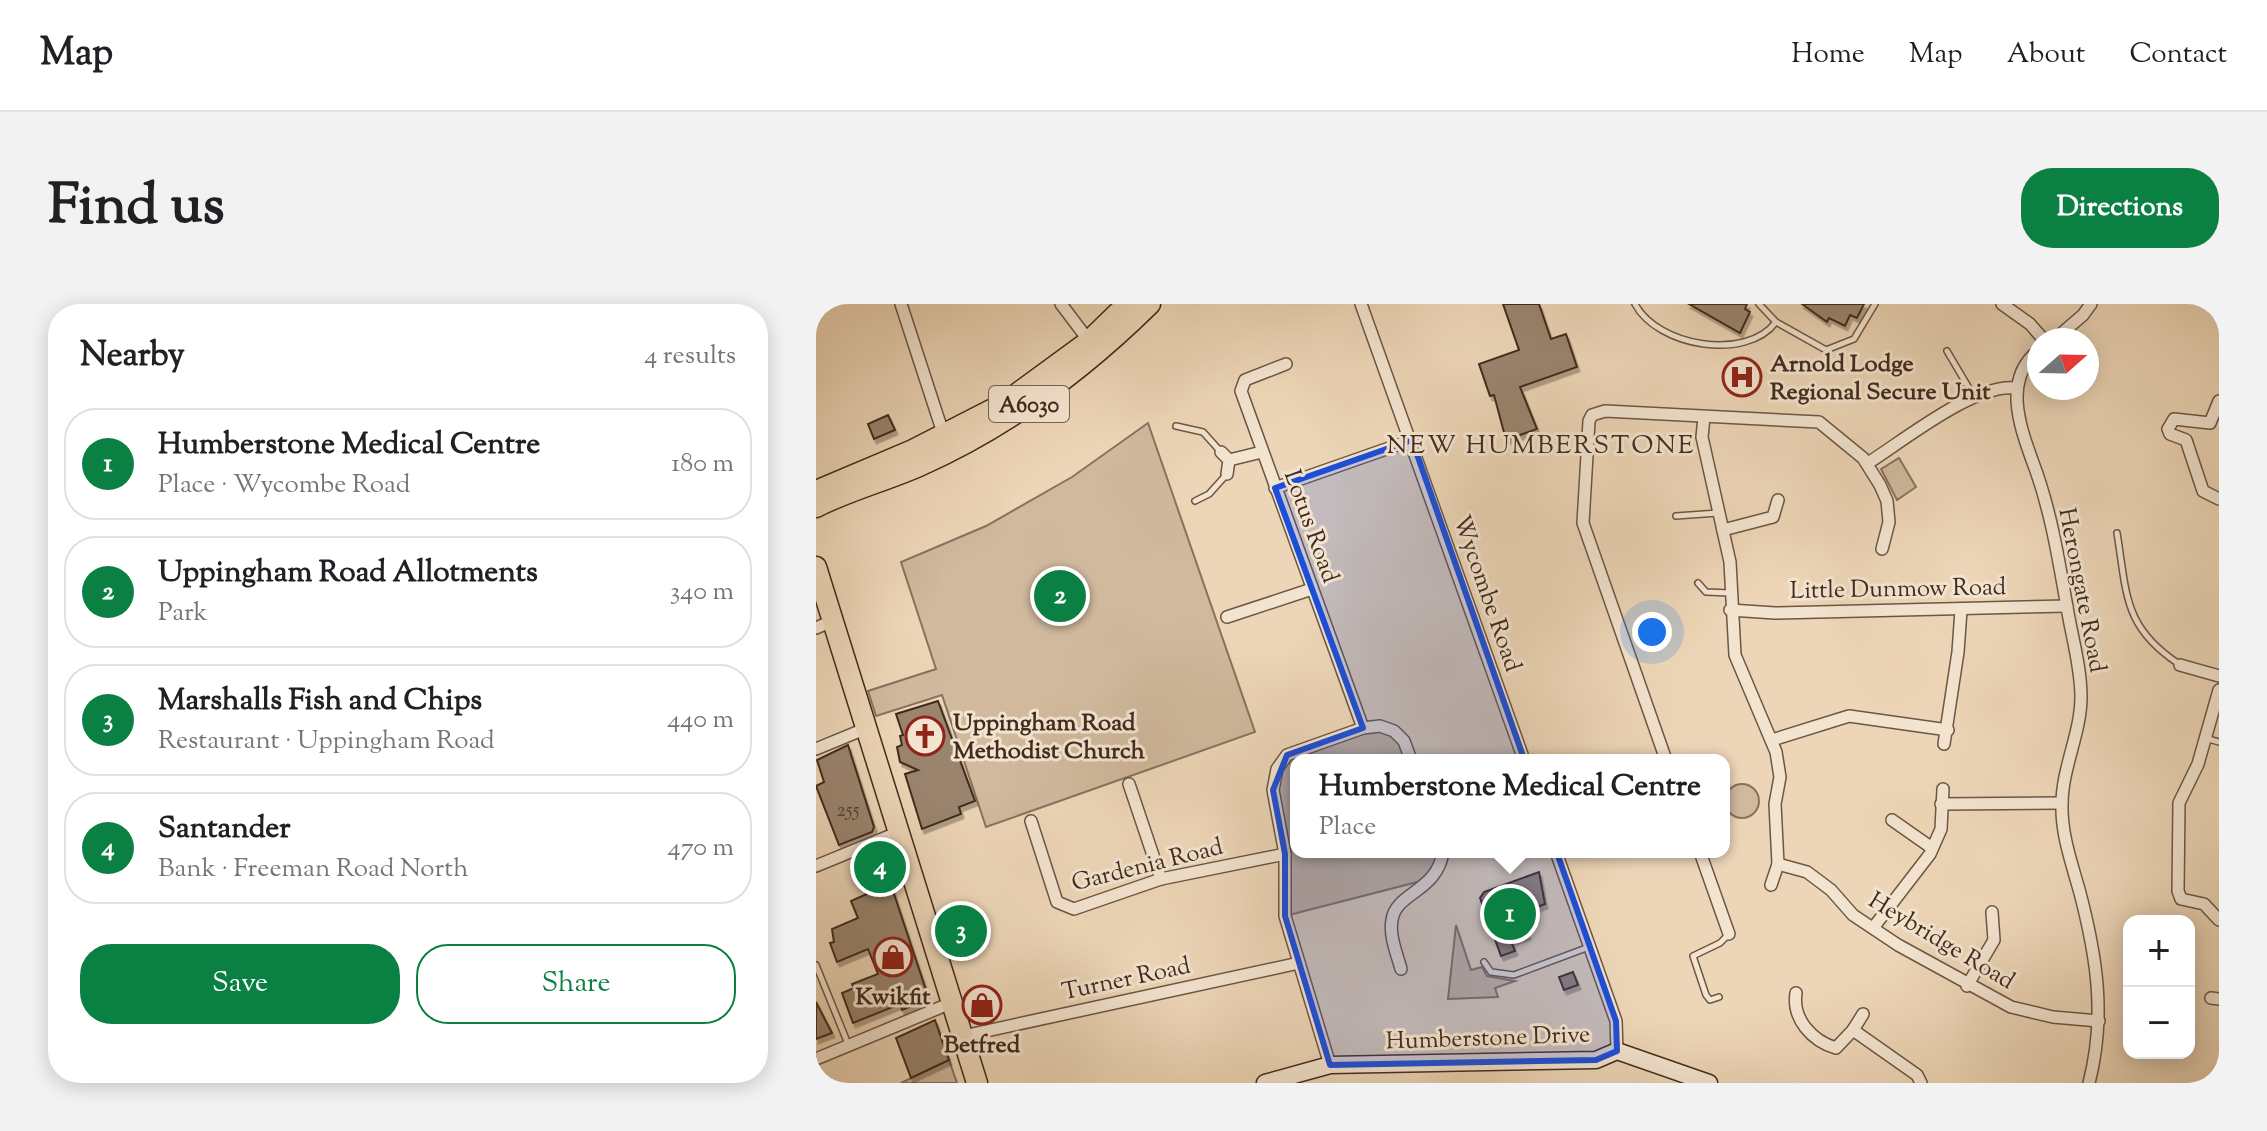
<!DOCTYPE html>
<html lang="en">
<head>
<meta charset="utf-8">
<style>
	:root { --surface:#fff; --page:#f2f2f2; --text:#202124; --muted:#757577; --line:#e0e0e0; --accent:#0b8043 }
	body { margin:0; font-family:"Sorts Mill Goudy",serif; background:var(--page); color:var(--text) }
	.controls { position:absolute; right:24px; bottom:24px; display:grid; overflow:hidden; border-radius:16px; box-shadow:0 4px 20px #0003 }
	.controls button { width:72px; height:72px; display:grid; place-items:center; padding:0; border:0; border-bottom:2px solid var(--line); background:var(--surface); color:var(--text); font:40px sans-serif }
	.compass { position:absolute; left:1211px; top:24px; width:72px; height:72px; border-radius:50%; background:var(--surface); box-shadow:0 4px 20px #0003; rotate:70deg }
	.you { position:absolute; left:836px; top:328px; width:28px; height:28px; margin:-20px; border:6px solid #fff; border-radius:50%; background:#1a73e8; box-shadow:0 0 0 12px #1a73e833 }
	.badge { display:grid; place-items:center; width:52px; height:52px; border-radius:50%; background:var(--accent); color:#fff; font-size:26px; font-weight:700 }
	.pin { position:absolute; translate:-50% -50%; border:4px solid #fff; box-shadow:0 2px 8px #0006 }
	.popup { position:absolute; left:474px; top:450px; width:440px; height:104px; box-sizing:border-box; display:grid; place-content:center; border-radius:16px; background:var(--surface); filter:drop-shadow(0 2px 6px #0005); font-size:26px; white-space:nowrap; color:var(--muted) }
	.popup b { font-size:30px; color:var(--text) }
	.popup::after { content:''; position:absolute; left:50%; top:100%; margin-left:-16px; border:16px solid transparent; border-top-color:var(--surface) }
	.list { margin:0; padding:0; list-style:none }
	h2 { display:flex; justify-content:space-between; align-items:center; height:104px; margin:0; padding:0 32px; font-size:34px }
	h2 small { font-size:26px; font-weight:400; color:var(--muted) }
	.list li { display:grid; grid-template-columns:52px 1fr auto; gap:24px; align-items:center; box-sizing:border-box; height:112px; margin:0 16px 16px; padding:0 16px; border:2px solid var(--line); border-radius:32px }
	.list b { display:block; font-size:30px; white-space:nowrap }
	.list p { margin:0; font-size:26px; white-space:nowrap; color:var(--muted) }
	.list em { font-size:26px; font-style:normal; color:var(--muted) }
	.actions { display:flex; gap:16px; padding:24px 32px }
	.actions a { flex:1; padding:18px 0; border:2px solid var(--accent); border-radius:32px; text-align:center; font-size:28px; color:var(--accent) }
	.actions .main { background:var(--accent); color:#fff }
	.map { position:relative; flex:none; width:1403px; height:779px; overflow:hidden; border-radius:32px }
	header { display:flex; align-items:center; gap:48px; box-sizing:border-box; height:112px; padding:0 40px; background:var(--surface); border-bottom:2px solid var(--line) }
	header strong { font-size:38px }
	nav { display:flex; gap:44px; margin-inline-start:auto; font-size:28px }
	.intro { display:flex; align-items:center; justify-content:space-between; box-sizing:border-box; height:192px; padding:0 48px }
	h1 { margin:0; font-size:56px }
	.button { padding:20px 36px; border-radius:32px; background:var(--accent); color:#fff; font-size:28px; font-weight:700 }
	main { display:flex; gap:48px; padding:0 48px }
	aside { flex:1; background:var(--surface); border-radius:32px; box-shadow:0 4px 20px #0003 }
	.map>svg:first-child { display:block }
</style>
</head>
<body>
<header>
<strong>Map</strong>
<nav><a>Home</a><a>Map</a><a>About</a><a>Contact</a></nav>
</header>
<div class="intro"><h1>Find us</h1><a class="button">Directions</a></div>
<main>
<aside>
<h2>Nearby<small>4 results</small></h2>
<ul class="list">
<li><span class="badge">1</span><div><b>Humberstone Medical Centre</b><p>Place · Wycombe Road</p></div><em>180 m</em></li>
<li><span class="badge">2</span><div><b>Uppingham Road Allotments</b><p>Park</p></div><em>340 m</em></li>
<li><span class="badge">3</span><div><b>Marshalls Fish and Chips</b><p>Restaurant · Uppingham Road</p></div><em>440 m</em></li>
<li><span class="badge">4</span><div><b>Santander</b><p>Bank · Freeman Road North</p></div><em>470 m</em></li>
</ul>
<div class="actions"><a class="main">Save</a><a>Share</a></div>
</aside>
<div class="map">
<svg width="1403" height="779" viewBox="0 0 1403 779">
	<defs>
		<filter id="shadow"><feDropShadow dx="2.5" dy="4.5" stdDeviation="0" flood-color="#0004"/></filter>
	</defs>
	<rect width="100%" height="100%" fill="#edd6b7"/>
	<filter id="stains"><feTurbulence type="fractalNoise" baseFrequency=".0025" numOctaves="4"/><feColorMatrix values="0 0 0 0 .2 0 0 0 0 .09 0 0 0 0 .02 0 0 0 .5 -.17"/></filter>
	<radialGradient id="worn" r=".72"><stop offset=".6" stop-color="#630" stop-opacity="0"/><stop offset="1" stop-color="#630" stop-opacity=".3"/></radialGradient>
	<g fill="#d0b99d" stroke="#88725e" stroke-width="2">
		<path d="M332,119l107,309 -269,95 -44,-132 -66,21 -8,-25 68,-22 -35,-107 85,-36 86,-49z"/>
		<path d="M1083,154l17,29 -19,13 -16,-31z"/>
		<path d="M563,425c18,6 22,14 28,31h-111v92h143l-3,15 -11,13 -136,35c-3,-29 -19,-128 -7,-148 11,-17 76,-35 97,-38z"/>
		<circle cx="926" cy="497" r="17"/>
		<path d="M640,621l15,45 11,-3 5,9 28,5 -20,7 3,9 -50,2z"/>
		<path d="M133,756l8,23h-56z"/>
	</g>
	<g fill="#9a846e" stroke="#412b1e" stroke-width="2" filter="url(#shadow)">
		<path d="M687,0h36l12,35 15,-5 11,33 -57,20 17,42 -31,11 -12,-45 -4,1 -11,-32 40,-14z"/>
		<path d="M873,0h58l-2,5 5,3 -10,21z"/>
		<path d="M986,0h62l-7,14 -7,-3 -5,11 -16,-8 -2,4z"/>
		<path d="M72,111l7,15 -21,9 -6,-15z"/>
		<path d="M122,397l37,100 -16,6 2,7 -39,15 -17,-55 13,-4 -18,-8 -3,-15 5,-2 -2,-9 3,-1 -7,-21z"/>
		<path d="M32,441l26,82 -2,5 -33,13 -23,-59 8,-4 -7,-22z"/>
		<path d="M63,545l50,150 -27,11 -2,-6 -47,19 -11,-30 12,-5 -2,-4 26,-10 -10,-25 -31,13 -7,-19 4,-1 -2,-13 26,-11 -7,-17 16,-7 -12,-28 11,-5 -3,-5z"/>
		<path d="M723,568l6,32 -11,4 -2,11 -8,7 4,9 -17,6 4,10 -14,5 -21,-58 4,-6z"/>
		<path d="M757,668l5,13 -14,5 -5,-13z"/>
		<path d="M0,698l16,31 -16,6z"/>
		<path d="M119,716l14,40 -38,18 -15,-40z"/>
	</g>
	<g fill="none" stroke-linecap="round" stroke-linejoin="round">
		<g stroke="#6c5644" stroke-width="8">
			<g id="lane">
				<path d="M819,0c22,42 111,58 141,18"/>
				<path d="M943,0l17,18 50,28 28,-11 21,-35"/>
				<path d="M1131,47l26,44"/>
				<path d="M360,122l27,6 18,20"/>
				<path d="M379,197l14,-7 18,-20"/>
				<path d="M860,212l42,-3"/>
				<path d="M1301,229c10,61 6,94 62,131"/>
				<path d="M882,279l8,9 24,1"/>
				<path d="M1389,434l14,4"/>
				<path d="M668,658l7,10 23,3 75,-28"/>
				<path d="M0,661l32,79"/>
				<path d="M903,693l-9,3 -4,-5 -13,-39 27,-13 8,-8"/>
			</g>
		</g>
		<g stroke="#6c5644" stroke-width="14">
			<g id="street">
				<path d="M85,0l44,135"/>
				<path d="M245,0l28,37"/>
				<path d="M545,0l163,456"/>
				<path d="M1186,0l28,20 14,16"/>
				<path d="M1238,36l29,-25 8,-11"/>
				<path d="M1223,46c-36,28 -20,74 -7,110 19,49 27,102 36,153 5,28 13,56 13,84 0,36 -19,71 -19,107 -1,30 10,60 18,89 17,65 26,124 9,190"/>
				<path d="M470,60l-41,16 -4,11 122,337"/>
				<path d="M1403,97l-9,22 -36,-4 -6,10 2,5 16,6 17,51 16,8"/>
				<path d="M888,113l-2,20 28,125 5,93 41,97 4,25 -5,27 3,60 -7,21"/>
				<path d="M405,148l8,8 -2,14"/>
				<path d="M413,156l33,-8"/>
				<path d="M1052,159c35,-22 107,-80 147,-75"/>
				<path d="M459,184l137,-48"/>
				<path d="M907,226l50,-13 5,-17"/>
				<path d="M914,306l45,3 292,-7"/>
				<path d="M411,313l85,-28"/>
				<path d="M0,324l16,-7"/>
				<path d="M1364,361l39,11"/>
				<path d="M1403,386l-21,74 -19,39 -1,88 3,8 23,5 15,16"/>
				<path d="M956,436l77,-24 99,14"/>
				<path d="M1128,440l14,-92 3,-42"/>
				<path d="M0,445l51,-21"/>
				<path d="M850,456l-83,-237 6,-102 3,-6 13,-4 214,11 44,36 17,27 7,16 2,21 -7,27"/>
				<path d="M313,480l32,95"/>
				<path d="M1125,500l121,-1"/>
				<path d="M1076,516l40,28"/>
				<path d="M215,517l26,81 17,7 87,-30 124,-25"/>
				<path d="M740,548l60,169 1,30"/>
				<path d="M884,548l29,82"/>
				<path d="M962,560l29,8 24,18 22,25 45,30 113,62 42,10 46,4"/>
				<path d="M0,562l83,-34"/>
				<path d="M1057,624l57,-74 11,-25 2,-40"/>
				<path d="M585,665c-4,-15 -12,-33 -9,-49 4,-28 45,-28 51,-68"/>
				<path d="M1151,682l27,-46 -2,-28"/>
				<path d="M980,689c-4,26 16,48 40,55l17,-18 64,45 4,8"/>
				<path d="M1395,694l8,1"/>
				<path d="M1037,726l10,-16"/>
				<path d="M147,732l336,-73"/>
				<path d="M0,755l135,-56"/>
				<path d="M514,761l-45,-149v-62l-12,-64 4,-21 10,-14 76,-27 17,-2 14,5 10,10 7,19"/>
			</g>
		</g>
		<g stroke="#412b1e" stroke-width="19">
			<path id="secondary" d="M449,779l65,-18 266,-5 21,-9 92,32"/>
		</g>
		<g stroke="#412b1e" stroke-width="23">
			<g id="highway">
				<path d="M0,187l97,-41 90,-46 86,-63 38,-37"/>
				<path d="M0,203c33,-17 69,-26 103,-41 86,-38 164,-96 231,-162"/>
				<path d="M0,263l161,516"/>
			</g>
		</g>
		<use href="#lane" stroke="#f3e4d0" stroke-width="5"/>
		<use href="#street" stroke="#f3e4d0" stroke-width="11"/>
		<use href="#secondary" stroke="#f3e4d0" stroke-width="16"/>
		<use href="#highway" stroke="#edd6b7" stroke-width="20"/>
	</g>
	<path fill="#1d4ed8" fill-opacity="0.2" stroke="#1d4ed8" stroke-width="6" stroke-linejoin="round" d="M596,136l204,581 1,30 -21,9 -266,5 -45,-149v-62l-12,-64 14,-35 76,-27 -88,-240z"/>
	<defs>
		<g id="hospital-ring" transform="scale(2)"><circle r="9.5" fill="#f3e4d0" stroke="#8f2418" stroke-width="1.5"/><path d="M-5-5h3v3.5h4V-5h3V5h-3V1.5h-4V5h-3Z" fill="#8f2418"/></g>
		<g id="church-ring" transform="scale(2)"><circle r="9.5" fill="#f3e4d0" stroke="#8f2418" stroke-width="1.5"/><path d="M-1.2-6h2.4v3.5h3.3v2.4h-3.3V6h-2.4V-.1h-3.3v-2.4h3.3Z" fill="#8f2418"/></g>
		<g id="shop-ring" transform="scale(2)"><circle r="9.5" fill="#f3e4d0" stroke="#8f2418" stroke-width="1.5"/><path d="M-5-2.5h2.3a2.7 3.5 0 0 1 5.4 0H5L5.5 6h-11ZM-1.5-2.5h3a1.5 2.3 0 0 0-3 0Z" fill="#8f2418"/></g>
	</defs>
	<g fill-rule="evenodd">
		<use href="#hospital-ring" x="926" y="73"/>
		<use href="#church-ring" x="109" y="432"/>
		<use href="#shop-ring" x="77" y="653"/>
		<use href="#shop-ring" x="166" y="701"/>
	</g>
	<g text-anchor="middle" stroke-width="6" stroke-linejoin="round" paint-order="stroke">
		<g font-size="20" fill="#574132">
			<text x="32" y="512">255</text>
		</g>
		<rect fill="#f3e4d0" stroke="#766253" stroke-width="2" x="173" y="82" width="80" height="36" rx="6"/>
		<g font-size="22" font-weight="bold" fill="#412b1e">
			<text x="213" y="108">A6030</text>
		</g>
		<g font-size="24" font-weight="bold" fill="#412b1e" stroke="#f3e4d0" text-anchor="start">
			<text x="954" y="67">Arnold Lodge<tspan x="954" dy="28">Regional Secure Unit</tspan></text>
			<text x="137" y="426">Uppingham Road<tspan x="137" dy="28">Methodist Church</tspan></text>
			<text x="77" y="700" text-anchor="middle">Kwikfit</text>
			<text x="166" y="748" text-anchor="middle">Betfred</text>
		</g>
		<g font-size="24" fill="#412b1e" stroke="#f3e4d0">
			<text transform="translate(496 222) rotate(70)" y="8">Lotus Road</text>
			<text transform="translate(1082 284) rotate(-1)" y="8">Little Dunmow Road</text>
			<text transform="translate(1267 286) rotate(79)" y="8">Herongate Road</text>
			<text transform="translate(672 289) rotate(71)" y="8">Wycombe Road</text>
			<text transform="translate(331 560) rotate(-14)" y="8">Gardenia Road</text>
			<text transform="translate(1126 636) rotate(31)" y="8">Heybridge Road</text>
			<text transform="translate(310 674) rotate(-12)" y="8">Turner Road</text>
			<text transform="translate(672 733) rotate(-2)" y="8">Humberstone Drive</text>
		</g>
		<g font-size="26" letter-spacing="2" fill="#412b1e" stroke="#f3e4d0">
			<text x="725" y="149">NEW HUMBERSTONE</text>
		</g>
	</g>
	<rect width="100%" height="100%" filter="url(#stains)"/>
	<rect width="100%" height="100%" fill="url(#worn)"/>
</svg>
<div class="controls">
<button>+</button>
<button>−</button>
</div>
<svg class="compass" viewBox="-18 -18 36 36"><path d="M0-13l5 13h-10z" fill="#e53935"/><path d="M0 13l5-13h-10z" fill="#757577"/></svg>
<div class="you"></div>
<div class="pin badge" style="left:694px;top:610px">1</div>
<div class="popup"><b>Humberstone Medical Centre</b>Place</div>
<div class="pin badge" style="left:244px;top:292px">2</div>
<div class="pin badge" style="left:145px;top:627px">3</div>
<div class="pin badge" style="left:64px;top:563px">4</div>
</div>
</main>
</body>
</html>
